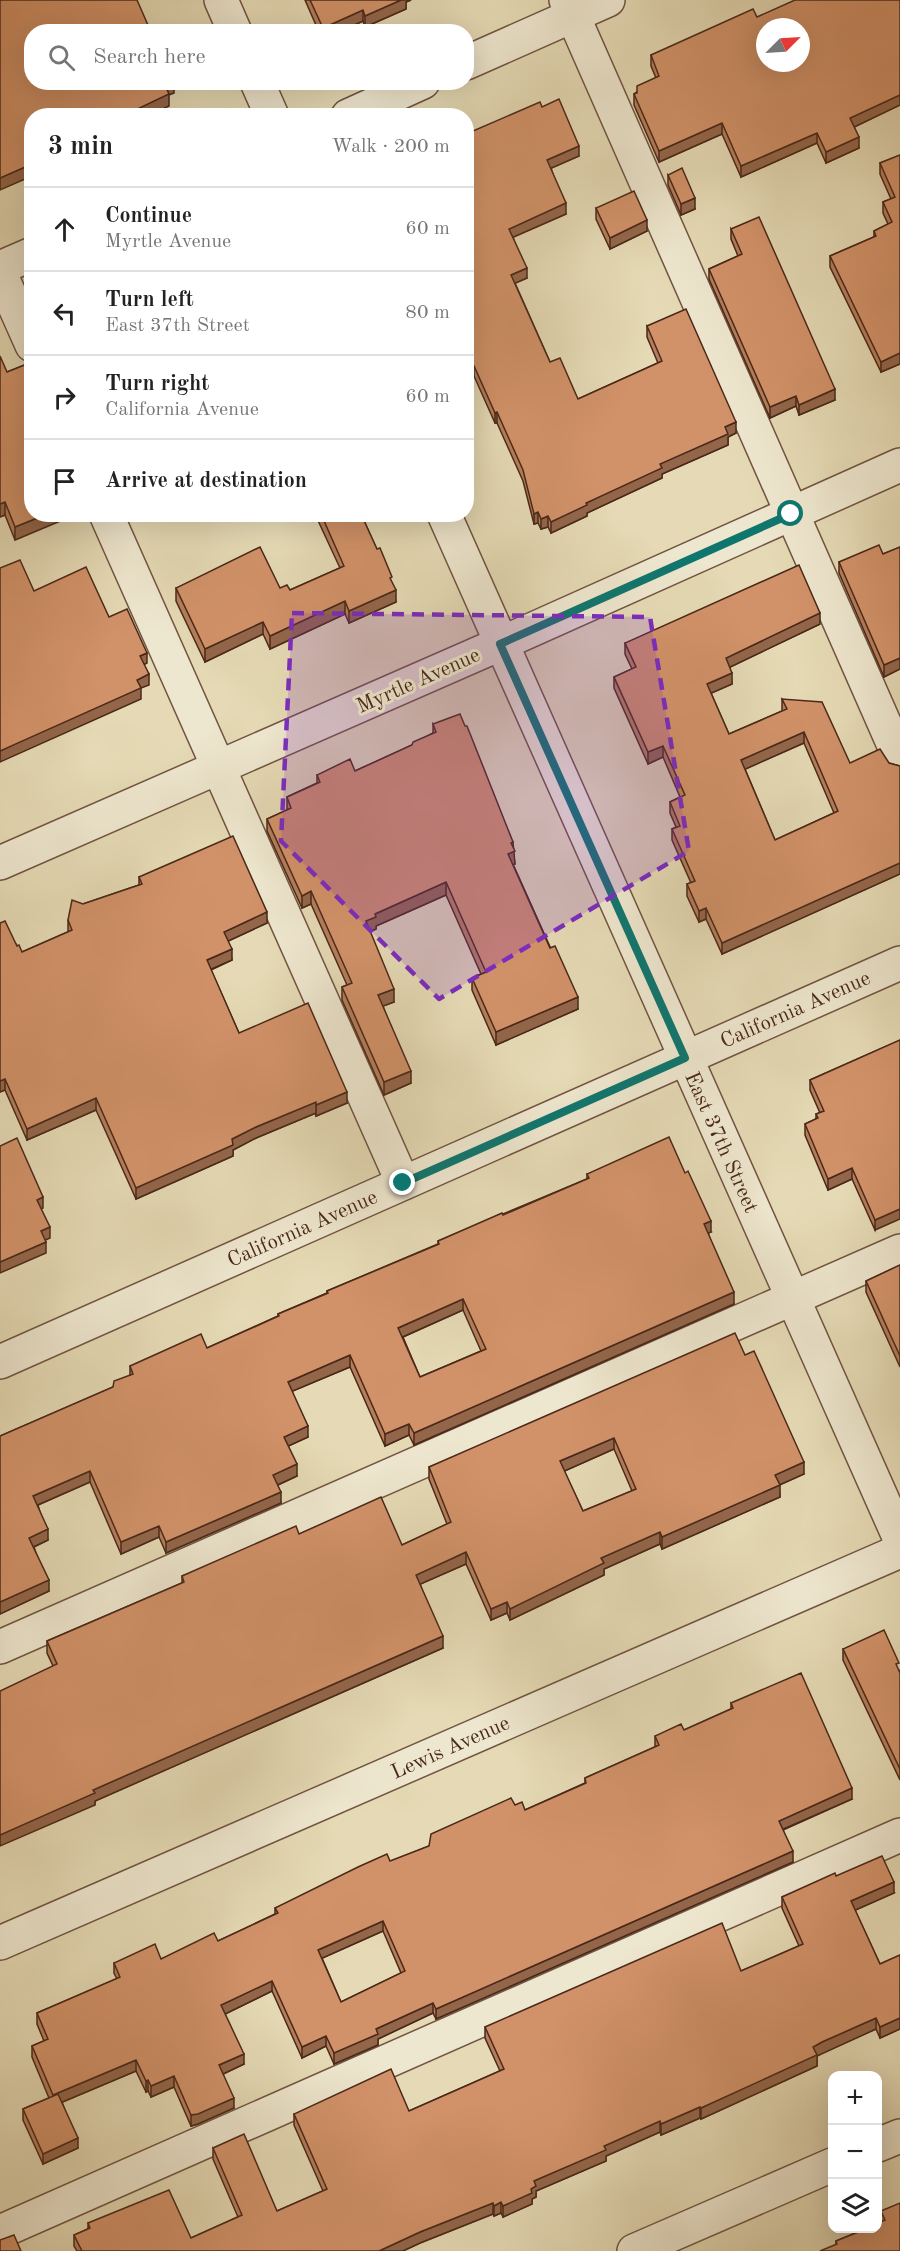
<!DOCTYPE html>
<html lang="en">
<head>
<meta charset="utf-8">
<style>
	:root { --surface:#fff; --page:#f6f6f6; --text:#222; --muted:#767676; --line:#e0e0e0 }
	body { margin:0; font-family:"Old Standard TT",serif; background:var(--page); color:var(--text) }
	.controls { position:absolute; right:18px; bottom:18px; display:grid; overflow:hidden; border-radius:12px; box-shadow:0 6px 24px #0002 }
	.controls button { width:54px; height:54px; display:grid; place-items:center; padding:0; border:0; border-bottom:2px solid var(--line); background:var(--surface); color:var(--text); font:30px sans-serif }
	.compass { position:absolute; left:756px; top:18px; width:54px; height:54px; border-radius:50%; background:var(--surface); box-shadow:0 6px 24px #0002; rotate:66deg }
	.stop { position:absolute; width:18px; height:18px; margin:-14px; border:4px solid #0f766e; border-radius:50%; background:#fff }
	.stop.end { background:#0f766e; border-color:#fff; box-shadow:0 2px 6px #0008 }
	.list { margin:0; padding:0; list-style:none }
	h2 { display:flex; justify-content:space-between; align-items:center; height:78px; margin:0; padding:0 24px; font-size:26px }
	h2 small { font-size:20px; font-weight:400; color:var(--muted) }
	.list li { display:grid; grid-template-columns:39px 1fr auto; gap:18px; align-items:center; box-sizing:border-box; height:84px; padding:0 24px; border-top:2px solid var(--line) }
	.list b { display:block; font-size:22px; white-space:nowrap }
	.list p { margin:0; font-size:20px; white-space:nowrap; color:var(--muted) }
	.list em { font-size:20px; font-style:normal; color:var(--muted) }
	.icon { flex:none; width:33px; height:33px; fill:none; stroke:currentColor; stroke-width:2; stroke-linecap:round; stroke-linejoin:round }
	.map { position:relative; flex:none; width:900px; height:2251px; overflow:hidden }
	.search { position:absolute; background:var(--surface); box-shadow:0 6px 24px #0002; left:24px; top:24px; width:450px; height:66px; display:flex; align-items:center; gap:15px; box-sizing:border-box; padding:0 21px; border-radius:24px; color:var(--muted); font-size:22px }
	.panel { position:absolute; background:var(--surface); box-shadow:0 6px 24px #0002; left:24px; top:108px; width:450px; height:414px; border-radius:24px }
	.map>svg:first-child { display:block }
</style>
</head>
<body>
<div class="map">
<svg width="900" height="2251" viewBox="0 0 900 2251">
	<rect width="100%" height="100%" fill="#e5dab5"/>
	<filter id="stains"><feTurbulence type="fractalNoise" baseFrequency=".00333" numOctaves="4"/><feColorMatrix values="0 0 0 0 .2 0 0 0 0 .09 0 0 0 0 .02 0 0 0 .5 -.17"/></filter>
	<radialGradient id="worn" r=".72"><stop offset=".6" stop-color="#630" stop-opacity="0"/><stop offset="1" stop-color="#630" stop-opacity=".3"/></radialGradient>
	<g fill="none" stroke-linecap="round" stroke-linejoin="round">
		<g stroke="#715441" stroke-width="36">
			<g id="minor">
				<path d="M221,0l14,32"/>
				<path d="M566,0l334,759"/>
				<path d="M466,63l142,-63"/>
				<path d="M257,82l15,34"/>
				<path d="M348,116l75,-34"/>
				<path d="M0,268l32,-14"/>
				<path d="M0,273l32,72"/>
				<path d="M106,514l297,669"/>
				<path d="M444,514l456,1025"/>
				<path d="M0,863l500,-219 400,-179"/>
				<path d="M0,1362l900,-399"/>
				<path d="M0,1647l900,-396"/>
				<path d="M0,1943l900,-392"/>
				<path d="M878,2145l22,-9"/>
				<path d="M0,2232l900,-397"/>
				<path d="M634,2251l198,-86"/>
			</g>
		</g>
		<use href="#minor" stroke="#eee7cf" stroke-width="33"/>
	</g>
	<g fill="#b57e5a" stroke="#4a281a" stroke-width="1.5" fill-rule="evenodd">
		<path d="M305,0h106l-5,2v7l-41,18 -2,-6 -24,11h-20z"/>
		<path d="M757,17l143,88 -46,22 5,21 -33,15 -9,-20 -76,34 -19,-43 -63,28 -25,-57v-11l22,-16 -5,-12v-11z"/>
		<path d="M542,107l37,49 -28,12 15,46 -53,23 14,41 -12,5 35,79 28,37 80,-36 -11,-26v-11l89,107 -8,4v8l-66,29v4l-75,35v3l-36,17 -3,-6 -7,2 -3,-6 -4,1 -11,-43 -26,-58h-2l-21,-47 -3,2 -5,-11v-233z"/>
		<path d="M900,155v209l-19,8 -51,-105v-11l44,-19v-6l14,-7 -5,-11v-11l8,-3 -11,-25v-11z"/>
		<path d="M668,175l27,34 -14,6 -13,-30z"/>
		<path d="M596,208l51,23 -37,18 -14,-30z"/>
		<path d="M731,229l104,171 -36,15 -3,-9 -26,12 -61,-139v-10l29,-13 -7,-17z"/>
		<path d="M32,362l-17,178 -10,-25 -5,2 7,-145z"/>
		<path d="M315,514h46l31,69 4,19 -47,21 -4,-9 -75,35 -7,-15 -58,28 -29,-61v-13h104l10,2 50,-22z"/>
		<path d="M900,547v122l-16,8 -45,-104v-11l44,-8z"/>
		<path d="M820,624l-90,43 2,17 -21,9 18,41 53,-23v-12l68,64h39l11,3v108l-178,80 -16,-35 -7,3 -12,-26v-12l4,-1 -19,-43v-11l4,-2 -6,-14v-11l10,-5 -17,-40 -15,7 -34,-76v-11l18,-8 -7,-15v-11zM804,743l30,70 -59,27 -30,-71z"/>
		<path d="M433,724l80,125 2,15h-2l65,145 -82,36 -24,-55v-12l9,-4 -35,-79 -70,31v3l-6,3 24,70 -11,4 28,77 -27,12 -42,-95v-13l5,-2 -36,-81 -9,4 -35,-77v-12l20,-9v-13l30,-14v-8l38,-4 57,-26 21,-12z"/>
		<path d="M139,877l128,46 -39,18 4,19 -21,10 28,63 108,70 -31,13v-3l-60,25 -23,12v6l-97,43 -40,-89 -69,30 -22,-50 -5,2v-169l22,29 46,-20v-12l15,-16 56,-19z"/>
		<path d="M900,1040l-25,190 -23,-51 -24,11 -23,-55v-11l11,-5v-5l4,-1 -10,-23v-10z"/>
		<path d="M587,1174l124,58 -3,1 26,71 -320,141 -5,-10 -24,11 -35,-79 -58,24 16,46 -20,9 9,30 -19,9 3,18 -115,50 -7,-16 -38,17 -31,-72 -52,23 10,35 -14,7 15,44 -49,23v-178l113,-49 17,-12v-9l77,-18 71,-32v-2l49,-21v-2l111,-47v-3l149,-62zM463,1310l18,41 -61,26 -17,-40z"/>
		<path d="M900,1265v102l-34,-75v-11z"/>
		<path d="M745,1355l59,119 -25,11 1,12 -118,52 -2,-5 -56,25v6l-94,45 -3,-7 -16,7 -25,-56 -46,20 23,64 -348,153v4l-42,-139 -6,-13v-12l135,-58v-7l117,-42 103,11 45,-21 -18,-45v-12zM614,1449l18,42 -49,20 -19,-40z"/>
		<path d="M843,1649l56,21 1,3v107l-57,-120z"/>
		<path d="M731,1703l121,96 -69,31 10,32 -357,157 -3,-6 -55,26v6l-44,19 -8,-18 -24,12 -30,-67 -47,23 19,50 -21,10 11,34 -36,16 -7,2 -17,-39 -23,10 -3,-6 -2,1 -10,-21 -74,31 16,46 -35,16 -20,-44v-11l26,-11 -17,-41v-11l12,-5 -7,-17v-11l80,-34 -3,-6v-10l47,-4 57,-18 57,-27v-6l154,-62 86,-41 10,5 60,-27v-5l70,-31v-11l29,-6 47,-21zM383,1931l18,42 -60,29 -19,-44z"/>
		<path d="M836,1876l58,17 -39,17 25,54 20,-9v74l-20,9 -4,-9 -54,24 -5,3v10l-116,53 -1,-1 -39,17 -1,-3 -54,24v5l-70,30v6l-4,2v5l-29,13 -2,-4 -7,3 -1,-2 -73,29 -17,8h-326l-3,-5v-11l14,-6v-6l103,15 47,-21 -25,-58v-11l64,63 46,-20 -29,-66v-11l115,-3 91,-40 -15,-33v-11l256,-56 58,-25 -17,-38v-11z"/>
		<path d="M881,2211l19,40 -64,-7v-3l45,-19z"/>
	</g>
	<g fill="#93664a" stroke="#4a281a" stroke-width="1.5">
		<path d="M401,0h10l-5,2v7l-41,18v-11z"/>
		<path d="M363,10v11l-24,11h-16v-4z"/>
		<path d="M171,82h3v11l-5,2v11l-21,10h-25l42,-31z"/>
		<path d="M900,95v10l-50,24v-11z"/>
		<path d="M722,123v11l-63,28v-11z"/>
		<path d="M817,133v10l-76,34v-11z"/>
		<path d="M859,137v11l-33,15v-11z"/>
		<path d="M579,146v10l-32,14v-10z"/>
		<path d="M32,164v12l-32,14v-12z"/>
		<path d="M695,198v11l-14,6v-11z"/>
		<path d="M566,203v11l-57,25v-10z"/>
		<path d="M647,220v11l-37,18v-11z"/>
		<path d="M527,268v10l-16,7v-10z"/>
		<path d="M900,353v11l-19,8v-10z"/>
		<path d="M474,366v10l-3,2v-11z"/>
		<path d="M835,389v11l-36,15v-10z"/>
		<path d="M796,396v10l-26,12v-11z"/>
		<path d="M497,412v11h-2v-10z"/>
		<path d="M736,422v11l-8,4v8l-66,29v4l-75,35v3l-36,17v-11l109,-58 65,-37z"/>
		<path d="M5,502v13l-5,2v-13z"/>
		<path d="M538,512v11l-4,1v-10z"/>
		<path d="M47,514h30l-62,26v-13z"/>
		<path d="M548,516v11l-7,2v-10z"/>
		<path d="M396,590v12l-47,21v-12z"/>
		<path d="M345,601v13l-75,35v-13z"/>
		<path d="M820,613v11l-94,45v-11z"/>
		<path d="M263,622v12l-58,28v-13z"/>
		<path d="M147,653v10l-7,4v-11z"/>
		<path d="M900,658v11l-16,8v-12z"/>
		<path d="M732,673v11l-25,11v-11z"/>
		<path d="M149,674v11l-8,3v11l-141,63v-11z"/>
		<path d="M804,732v11l-63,28v-11z"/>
		<path d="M663,746v11l-15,7v-12z"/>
		<path d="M513,842l2,22 -7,2v-12l3,-11z"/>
		<path d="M900,863v11l-178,80v-11z"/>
		<path d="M446,882v13l-70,31v3l-10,4v-12l9,-7z"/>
		<path d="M311,891v13l-9,4v-12z"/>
		<path d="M706,908v11l-7,3v-11z"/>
		<path d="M267,912v11l-43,20v-11z"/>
		<path d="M232,949v11l-25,11v-11z"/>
		<path d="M394,989v13l-16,6v-13z"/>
		<path d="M578,997v12l-82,36v-13z"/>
		<path d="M411,1071v12l-27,12v-13z"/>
		<path d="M5,1079v11l-5,2v-11z"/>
		<path d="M347,1092v11l-31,13v-11z"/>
		<path d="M96,1098v12l-69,30v-11z"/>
		<path d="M316,1102v11l-60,25 -23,12v6l-97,43v-11l120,-61z"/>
		<path d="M852,1168v11l-24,11v-11z"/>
		<path d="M43,1197v11l-6,3v-11z"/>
		<path d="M900,1209v10l-25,11v-10z"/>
		<path d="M711,1221v11l-7,3v-11z"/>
		<path d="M50,1227v11l-9,4v-11z"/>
		<path d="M46,1242v11l-46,20v-11z"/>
		<path d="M734,1292v12l-320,141v-12z"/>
		<path d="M463,1299v11l-65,29v-11z"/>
		<path d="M350,1355v12l-62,26v-11z"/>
		<path d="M409,1424v11l-24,11v-12z"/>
		<path d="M308,1426v11l-24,11v-11z"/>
		<path d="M614,1438v11l-54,24v-12z"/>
		<path d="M804,1462v12l-29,13v-12z"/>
		<path d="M297,1464v12l-24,11v-12z"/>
		<path d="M90,1471v11l-57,25v-11z"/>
		<path d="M780,1485v12l-118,52v-12z"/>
		<path d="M281,1492v11l-115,50v-11z"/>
		<path d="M159,1526v11l-38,17v-12z"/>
		<path d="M48,1529v11l-19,9v-11z"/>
		<path d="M660,1532v12l-56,25v6l-94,45v-11l91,-51z"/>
		<path d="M466,1552v12l-50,22v-11z"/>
		<path d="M49,1580v11l-49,23v-12z"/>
		<path d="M507,1602v11l-16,7v-11z"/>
		<path d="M443,1636v12l-348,153v4l-95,41v-11l93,-45z"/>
		<path d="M852,1788v11l-73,32v-10z"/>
		<path d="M793,1851v11l-357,157v-10z"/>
		<path d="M894,1882v11l-43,19v-11z"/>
		<path d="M383,1921v10l-65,29v-10z"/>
		<path d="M272,1981v10l-51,25v-11z"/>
		<path d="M433,2003v10l-55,26v6l-44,19v-11l42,-24z"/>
		<path d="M876,2018v11l-59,27v10l-116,53v-11l121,-66z"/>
		<path d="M900,2018v11l-20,9v-11z"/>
		<path d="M326,2036v10l-24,12v-11z"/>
		<path d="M244,2054v10l-25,12v-11z"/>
		<path d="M136,2060v11l-83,35v-11z"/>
		<path d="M174,2076v11l-23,10v-11z"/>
		<path d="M148,2080v11l-2,1v-11z"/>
		<path d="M234,2098v10l-36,16 -7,2v-11z"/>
		<path d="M700,2107v11l-39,17v-11z"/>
		<path d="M660,2121v11l-54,24v5l-70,30v6l-4,2v5l-29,13v-11l28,-17 3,-8 70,-35z"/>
		<path d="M78,2138v10l-35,16v-10z"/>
		<path d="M501,2202v11l-7,3v-10z"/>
		<path d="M493,2203v11l-73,29 -17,8h-24l41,-19z"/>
	</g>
	<g fill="#d29269" stroke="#4a281a" stroke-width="1.5" fill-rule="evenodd">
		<path d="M0,0h137l14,32h-119v50h139l-6,3 4,9 -46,22h-91v48l-32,14z"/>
		<path d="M310,0h91l-36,16 -2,-6 -40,18z"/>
		<path d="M795,0h105v95l-50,23 9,19 -33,15 -9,-19 -76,33 -19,-43 -63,28 -25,-57 3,-1v-7l22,-10 -8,-21 102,-46 4,8zM765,27h36v36h-36z"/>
		<path d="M559,99l20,47 -32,14 19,43 -57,26 18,39 -16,7 39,87 10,-4 18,41 84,-38 -15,-35 39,-17 50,113 -11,5 3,7 -68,30 2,4 -76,35 1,2 -36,17 -3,-6 -7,3 -3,-7 -4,2 -11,-44 -26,-58 -2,1 -21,-47 -3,1 -5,-11v-222l74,-32 2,5z"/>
		<path d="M900,155v198l-19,9 -51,-106 46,-20 -2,-5 18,-9 -9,-20 12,-5 -15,-34z"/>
		<path d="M682,168l13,30 -14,6 -13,-29z"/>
		<path d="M634,191l13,29 -37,18 -14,-30z"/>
		<path d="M759,217l76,172 -36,16 -3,-9 -26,11 -61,-138 33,-15 -11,-25z"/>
		<path d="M0,356l7,16 25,-10v152h15l-32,13 -10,-25 -5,2z"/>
		<path d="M321,514h40l16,35 3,-1 12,29 -2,1 6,12 -47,21 -4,-10 -75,35 -7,-14 -58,27 -29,-61 84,-41 20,41 7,-3 3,5 54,-24z"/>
		<path d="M879,545l4,9 17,-7v111l-16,7 -45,-103z"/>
		<path d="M20,560l14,31 52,-24 23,50 18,-8 20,44 -7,3 9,18 -12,6 4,8 -141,63v-183z"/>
		<path d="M799,565l21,48 -94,45 6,15 -25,11 22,50 58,-25 -5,-10 40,3 28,61 30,-14 9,14 11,3v97l-178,80 -16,-35 -7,3 -12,-27 8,-3 -23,-52 8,-3 -10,-24 15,-7 -22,-49 -15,6 -34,-75 22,-10 -11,-24zM804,732l34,79 -63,29 -34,-80z"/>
		<path d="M460,714l5,12h2l46,116 -2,1 4,8 -7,3 42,94 5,-2 23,51 -82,35 -24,-54 14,-6 -40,-90 -71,32 1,3 -10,4 28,68 -16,6 33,76 -27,11 -42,-95 10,-4 -41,-92 -9,5 -35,-77 24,-11 -4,-11 33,-15 -3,-7 33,-16 5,12 57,-26 1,-3 23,-10 -3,-8z"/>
		<path d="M233,836l34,76 -43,20 8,17 -25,11 32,73 69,-30 39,89 -31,13v-3l-60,25 -24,12 1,6 -97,43 -40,-90 -69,31 -22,-50 -5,2v-158l5,-2 12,25 2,-1 3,7 50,-22 -4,-10 4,-20 11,4 59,-20 -3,-7z"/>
		<path d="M900,1040v169l-25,11 -23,-52 -24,11 -23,-55 13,-6 -2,-4 8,-3 -14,-31z"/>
		<path d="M669,1137l16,36 3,-2 23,50 -7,3 30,68 -320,141 -5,-9 -24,10 -35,-79 -62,27 20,44 -24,11 13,27 -24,11 8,17 -115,50 -7,-16 -38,16 -31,-71 -57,25 15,33 -19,9 20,42 -49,22v-166l113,-49 1,-6 19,-7 -3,-8 71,-32 6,14 72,-32 -1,-2 50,-21 -1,-2 112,-47 -1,-3 64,-28 1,2 86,-37 -2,-4zM463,1299l23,50 -66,28 -22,-49z"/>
		<path d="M17,1138l26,59 -6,3 13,27 -9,4 5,11 -46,20v-116z"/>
		<path d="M900,1265v91l-34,-75z"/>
		<path d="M735,1333l10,22 9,-4 50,111 -29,13 5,10 -118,52 -2,-5 -59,26 3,5 -94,46 -3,-7 -16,7 -25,-57 -50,23 27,61 -350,154 2,3 -95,42v-144l57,-27 -10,-23 137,-59 -2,-6 114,-50 3,8 82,-37 21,48 49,-23 -22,-55zM614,1438l22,51 -53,22 -23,-50z"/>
		<path d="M884,1630l15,33 -3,1 4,9v96l-57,-120z"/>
		<path d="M801,1673l51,115 -73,33 14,30 -357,158 -3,-6 -57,26 2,5 -44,19 -8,-17 -24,11 -30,-66 -51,24 23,49 -25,11 15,33 -36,16 -7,1 -17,-39 -23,10 -3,-6 -2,1 -10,-21 -83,35 -21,-49 16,-7 -11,-26 83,-36 -6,-14 41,-19 6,15 53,-26 4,8 60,-28 -3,-5 83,-41 29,-13 3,7 39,-15 2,-12 80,-36 4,7 7,-3 3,8 61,-27 -1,-5 74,-33 -4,-9 26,-12 3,6 49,-22 -2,-5zM383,1921l22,50 -64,31 -23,-52z"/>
		<path d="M882,1856l12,26 -43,19 29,63 20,-9v63l-20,9 -4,-9 -54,24 -9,5 4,8 -116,53 -1,-1 -39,17 -1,-3 -56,25 2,4 -72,31 2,5 -5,3 1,4 -29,13 -2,-4 -7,4 -1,-3 -73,29 -41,19h-297l-8,-16 16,-7 -2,-5 81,-33 22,48 51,-23 -29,-67 31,-14 33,77 50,-22 -33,-75 97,-45 18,42 95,-42 -19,-42 237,-104 19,48 62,-27 -21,-47 53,-24 1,3z"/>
		<path d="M58,2094l20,44 -35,16 -20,-45z"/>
		<path d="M900,2203v48h-80l17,-7 -1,-3 30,-12h12v-6l7,-3 -4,-9z"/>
		<path d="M14,2235l7,16h-21v-11z"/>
	</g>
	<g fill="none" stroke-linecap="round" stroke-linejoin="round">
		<path stroke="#0f766e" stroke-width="8" d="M403,1183l282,-125 -185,-414 291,-130"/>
	</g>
	<path fill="#7b2cbf" fill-opacity="0.2" stroke="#7b2cbf" stroke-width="4.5" stroke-dasharray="12 8" stroke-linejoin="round" d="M292,613l358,4 39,234 -250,148 -158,-158z"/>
	<g text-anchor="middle" stroke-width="6" stroke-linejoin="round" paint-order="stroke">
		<g font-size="21" fill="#4a281a" stroke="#eee7cf">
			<text transform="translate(418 680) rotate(-24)" y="7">Myrtle Avenue</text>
			<text transform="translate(795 1009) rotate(-24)" y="7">California Avenue</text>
			<text transform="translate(722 1142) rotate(66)" y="7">East 37th Street</text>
			<text transform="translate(302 1228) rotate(-24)" y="7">California Avenue</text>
			<text transform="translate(450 1747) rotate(-24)" y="7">Lewis Avenue</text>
		</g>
	</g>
	<rect width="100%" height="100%" filter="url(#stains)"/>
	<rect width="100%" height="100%" fill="url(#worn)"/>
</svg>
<div class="controls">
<button>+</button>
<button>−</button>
<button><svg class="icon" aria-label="layers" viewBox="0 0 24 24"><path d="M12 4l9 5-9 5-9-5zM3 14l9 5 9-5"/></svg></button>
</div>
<svg class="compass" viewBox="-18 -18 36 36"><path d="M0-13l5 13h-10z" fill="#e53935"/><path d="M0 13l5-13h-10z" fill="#767676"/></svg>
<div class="stop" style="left:791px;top:514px"></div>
<div class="stop end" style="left:403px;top:1183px"></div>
<div class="search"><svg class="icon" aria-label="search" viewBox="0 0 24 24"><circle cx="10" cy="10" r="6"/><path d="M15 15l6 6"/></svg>Search here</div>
<section class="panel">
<h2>3 min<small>Walk · 200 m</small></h2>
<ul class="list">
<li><svg class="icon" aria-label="ahead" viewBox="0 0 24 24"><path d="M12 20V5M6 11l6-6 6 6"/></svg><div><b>Continue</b><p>Myrtle Avenue</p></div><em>60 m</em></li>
<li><svg class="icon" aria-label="left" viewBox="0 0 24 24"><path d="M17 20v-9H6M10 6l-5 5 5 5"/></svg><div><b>Turn left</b><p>East 37th Street</p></div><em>80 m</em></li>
<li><svg class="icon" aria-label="right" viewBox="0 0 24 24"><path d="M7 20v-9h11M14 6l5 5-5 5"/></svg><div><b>Turn right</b><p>California Avenue</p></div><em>60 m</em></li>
<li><svg class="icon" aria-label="arrive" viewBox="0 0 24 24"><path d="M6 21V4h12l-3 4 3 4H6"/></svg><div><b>Arrive at destination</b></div></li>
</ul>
</section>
</div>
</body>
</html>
